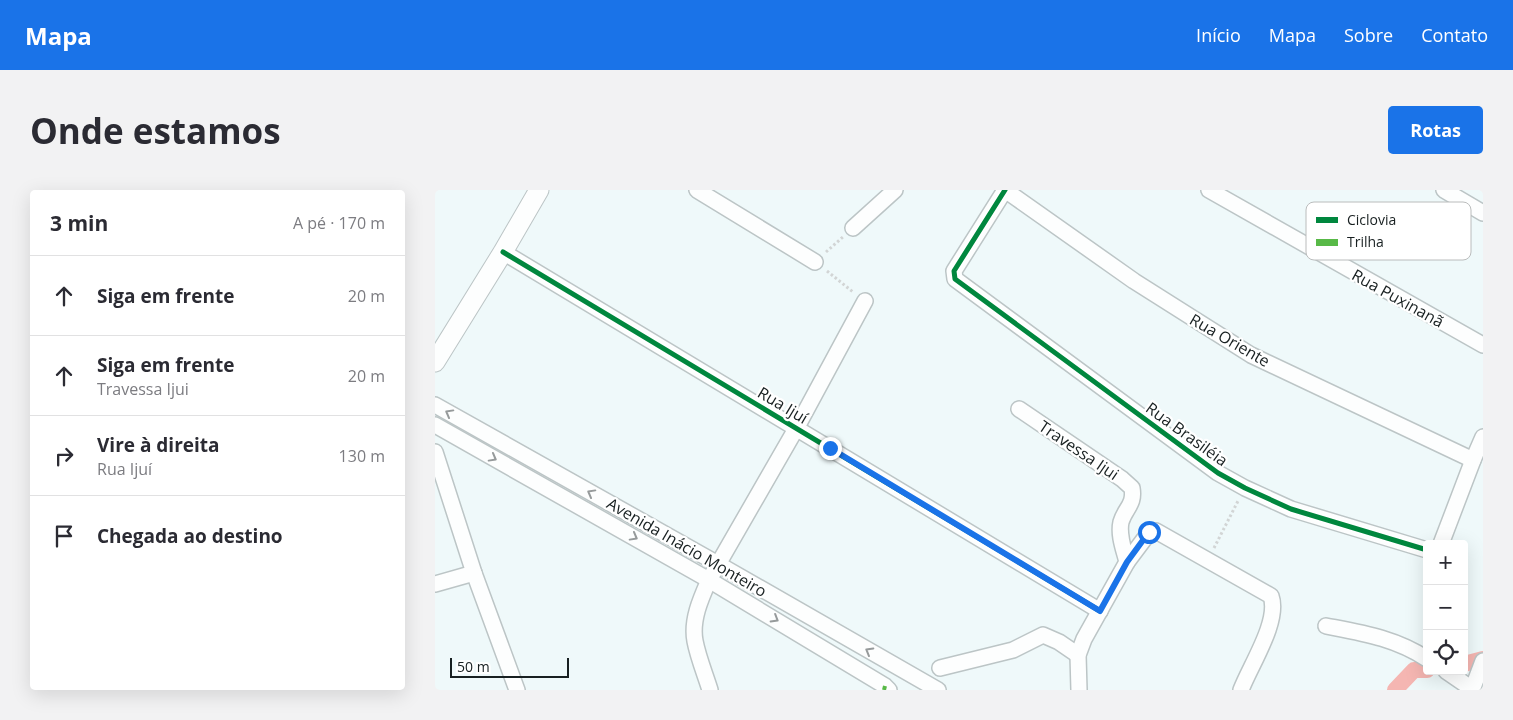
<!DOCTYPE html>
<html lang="pt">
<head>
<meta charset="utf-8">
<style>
	:root { --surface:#fff; --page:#f2f2f3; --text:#2b2b33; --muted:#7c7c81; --line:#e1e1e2; --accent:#1a73e8 }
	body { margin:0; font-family:"Open Sans",sans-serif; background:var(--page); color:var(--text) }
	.controls { position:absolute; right:15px; bottom:15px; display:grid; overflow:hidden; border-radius:5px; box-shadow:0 5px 20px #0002 }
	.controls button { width:45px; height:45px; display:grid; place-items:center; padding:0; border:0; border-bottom:1px solid var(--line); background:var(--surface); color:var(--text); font:25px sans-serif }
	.scale { position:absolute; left:15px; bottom:12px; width:119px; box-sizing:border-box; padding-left:5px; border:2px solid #182021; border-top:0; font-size:14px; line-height:18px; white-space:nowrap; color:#182021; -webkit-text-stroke:4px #fff; paint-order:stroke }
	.stop { position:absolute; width:15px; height:15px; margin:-11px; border:4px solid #1a73e8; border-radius:50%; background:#fff }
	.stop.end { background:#1a73e8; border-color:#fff; box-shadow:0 1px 5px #0008 }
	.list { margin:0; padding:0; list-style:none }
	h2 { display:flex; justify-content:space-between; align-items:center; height:65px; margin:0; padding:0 20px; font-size:21px }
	h2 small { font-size:16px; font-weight:400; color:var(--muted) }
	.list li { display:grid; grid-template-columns:32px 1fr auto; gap:15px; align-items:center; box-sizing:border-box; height:80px; padding:0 20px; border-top:1px solid var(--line) }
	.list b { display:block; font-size:19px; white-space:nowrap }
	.list p { margin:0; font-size:16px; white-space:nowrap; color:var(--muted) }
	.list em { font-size:16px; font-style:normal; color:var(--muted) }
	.icon { flex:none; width:28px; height:28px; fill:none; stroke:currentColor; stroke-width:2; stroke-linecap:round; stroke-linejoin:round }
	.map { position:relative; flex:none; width:1048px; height:500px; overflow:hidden; border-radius:5px }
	header { display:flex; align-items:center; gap:30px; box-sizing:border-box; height:70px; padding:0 25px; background:var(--accent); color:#fff }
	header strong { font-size:24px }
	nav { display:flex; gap:28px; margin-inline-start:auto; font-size:18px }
	.intro { display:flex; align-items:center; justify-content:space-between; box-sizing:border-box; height:120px; padding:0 30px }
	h1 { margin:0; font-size:35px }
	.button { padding:12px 22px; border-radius:5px; background:var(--accent); color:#fff; font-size:18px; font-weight:700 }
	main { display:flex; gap:30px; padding:0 30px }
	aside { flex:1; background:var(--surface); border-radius:5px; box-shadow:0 5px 20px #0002 }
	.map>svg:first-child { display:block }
</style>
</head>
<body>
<header>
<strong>Mapa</strong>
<nav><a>Início</a><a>Mapa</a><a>Sobre</a><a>Contato</a></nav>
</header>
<div class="intro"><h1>Onde estamos</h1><a class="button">Rotas</a></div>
<main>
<aside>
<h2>3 min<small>A pé · 170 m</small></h2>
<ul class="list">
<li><svg class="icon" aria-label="ahead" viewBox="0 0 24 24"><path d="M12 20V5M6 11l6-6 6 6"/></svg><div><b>Siga em frente</b></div><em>20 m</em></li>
<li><svg class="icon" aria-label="ahead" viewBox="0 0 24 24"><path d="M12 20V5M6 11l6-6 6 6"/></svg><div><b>Siga em frente</b><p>Travessa Ijui</p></div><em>20 m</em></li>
<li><svg class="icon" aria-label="right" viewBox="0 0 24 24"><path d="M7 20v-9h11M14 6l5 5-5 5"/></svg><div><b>Vire à direita</b><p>Rua Ijuí</p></div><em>130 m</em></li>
<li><svg class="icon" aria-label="arrive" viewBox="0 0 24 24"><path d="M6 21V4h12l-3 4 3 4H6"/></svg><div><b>Chegada ao destino</b></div></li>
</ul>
</aside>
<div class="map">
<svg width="1048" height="500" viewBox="0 0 1048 500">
	<rect width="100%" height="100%" fill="#eff9fa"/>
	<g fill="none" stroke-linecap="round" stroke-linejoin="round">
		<g stroke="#f5b6b2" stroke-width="16">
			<path d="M1029,474l19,-5"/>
			<path d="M960,500l19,-20h13"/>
		</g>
		<g stroke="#bcc5c6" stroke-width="18">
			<g id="minor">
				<path d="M262,0l118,72"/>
				<path d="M570,0l-51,81 1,8 263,194 27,15 46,21 136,41"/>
				<path d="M570,0l129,91 117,74 222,105"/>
				<path d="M774,0l274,155"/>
				<path d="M1009,0l39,23"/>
				<path d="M418,38l42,-38"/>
				<path d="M68,62l597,359"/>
				<path d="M0,215l283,159 220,126"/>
				<path d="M584,219l103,70 10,9c3,17 -7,20 -11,34 -3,13 3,28 6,40l-43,77 -6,16 1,35"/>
				<path d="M0,235l274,155 176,106 4,4"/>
				<path d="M0,262l39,121 43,117"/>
				<path d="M1006,354l32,-84 10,-23"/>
				<path d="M692,372l21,-28 8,-3 115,65c9,25 -21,70 -30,94"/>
				<path d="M0,394l39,-11"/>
				<path d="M891,436c36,7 69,12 101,33"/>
				<path d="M505,478l73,-18 30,-15 16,7 19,13"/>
				<path d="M1011,481l26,18"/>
				<path d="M275,500c-5,-16 -12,-33 -15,-49 -4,-21 6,-43 14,-61l88,-153 68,-126"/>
				<path d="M1037,500l11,-29"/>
			</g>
		</g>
		<g stroke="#bcc5c6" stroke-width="21">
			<path id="tertiary" d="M0,172l68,-110 36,-62"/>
		</g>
		<g stroke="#d2d5d5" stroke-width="3" stroke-dasharray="2.5 2.5" stroke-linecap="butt">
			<path d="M391,62l18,-16"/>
			<path d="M392,81l26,21"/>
			<path d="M779,358l24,-47"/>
		</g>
		<use href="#minor" stroke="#fdfefe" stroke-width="15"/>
		<use href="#tertiary" stroke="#fdfefe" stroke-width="19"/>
		<path stroke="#58b947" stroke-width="4" stroke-dasharray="8 4" stroke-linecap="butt" d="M449,500l1,-4"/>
		<g stroke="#fff" stroke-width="8">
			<g id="cycleway">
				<path d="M570,0l-51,81 1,8 263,194 27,15 46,21 136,41"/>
				<path d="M68,62l597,359"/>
			</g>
		</g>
		<use href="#cycleway" stroke="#00873e" stroke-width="5"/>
	</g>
	<defs><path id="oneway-chevron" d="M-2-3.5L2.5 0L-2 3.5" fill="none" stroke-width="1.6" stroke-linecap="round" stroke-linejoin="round" transform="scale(1.25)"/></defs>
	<g stroke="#969a9b">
		<use href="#oneway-chevron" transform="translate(14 223) rotate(-151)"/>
		<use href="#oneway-chevron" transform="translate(58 268) rotate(29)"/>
		<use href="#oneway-chevron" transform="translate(156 303) rotate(-151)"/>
		<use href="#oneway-chevron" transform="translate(199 347) rotate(29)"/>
		<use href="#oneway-chevron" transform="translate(340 429) rotate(31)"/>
		<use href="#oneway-chevron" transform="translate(434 461) rotate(-150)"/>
	</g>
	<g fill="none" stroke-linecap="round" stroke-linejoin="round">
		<path stroke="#1a73e8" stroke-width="6" d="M395,258l270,163 27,-49 22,-30"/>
	</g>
	<g text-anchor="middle" stroke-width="4.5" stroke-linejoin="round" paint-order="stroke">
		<g font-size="16" fill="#182021" stroke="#fff">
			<text transform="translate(963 108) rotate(29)" y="6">Rua Puxinanã</text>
			<text transform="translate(795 150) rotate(30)" y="6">Rua Oriente</text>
			<text transform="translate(348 215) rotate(31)" y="6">Rua Ijuí</text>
			<text transform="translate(752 244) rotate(36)" y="6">Rua Brasiléia</text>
			<text transform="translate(644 260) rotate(34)" y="6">Travessa Ijui</text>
			<text transform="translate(252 357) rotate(30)" y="6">Avenida Inácio Monteiro</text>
		</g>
	</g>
	<rect x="871" y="12" width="165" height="58" rx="8" fill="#fff" stroke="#babcbc" stroke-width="1"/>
	<rect x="881" y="27" width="22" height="6" fill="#00873e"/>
	<rect x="881" y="49" width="22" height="7" fill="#58b947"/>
	<g font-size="14" fill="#182021">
		<text x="912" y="35">Ciclovia</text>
		<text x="912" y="57">Trilha</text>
	</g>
</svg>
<div class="controls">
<button>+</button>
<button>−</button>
<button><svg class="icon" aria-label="locate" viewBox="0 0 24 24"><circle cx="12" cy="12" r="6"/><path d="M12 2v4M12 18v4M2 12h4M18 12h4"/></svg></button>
</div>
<div class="scale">50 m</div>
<div class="stop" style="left:714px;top:342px"></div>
<div class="stop end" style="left:395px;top:258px"></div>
</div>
</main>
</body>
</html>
